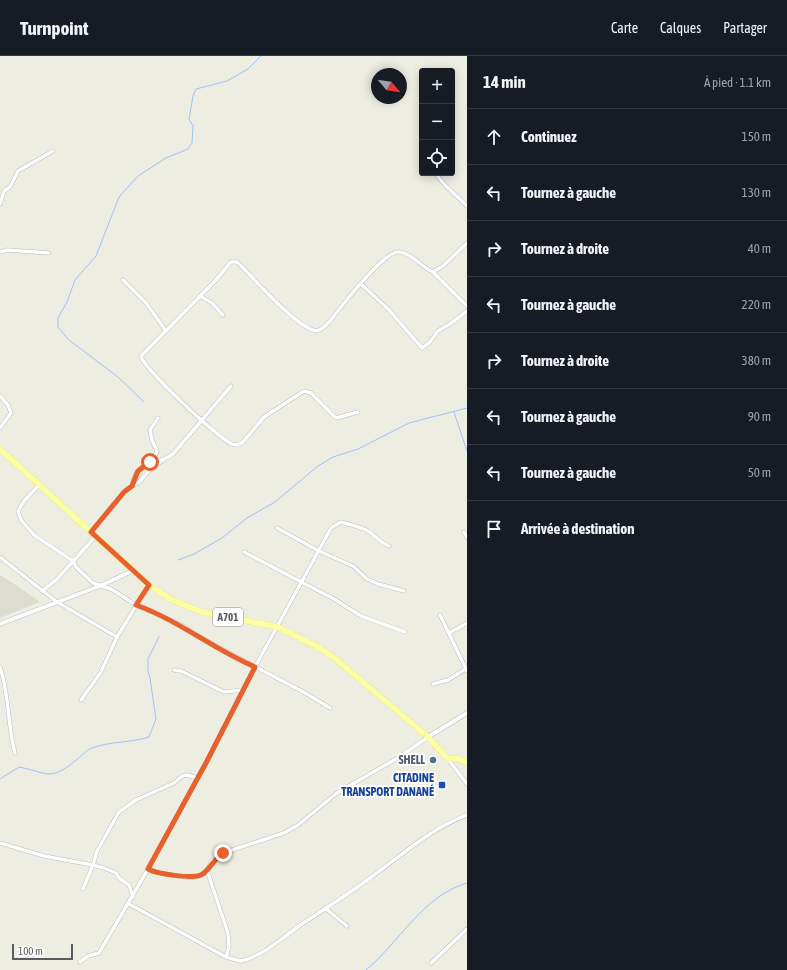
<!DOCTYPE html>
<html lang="fr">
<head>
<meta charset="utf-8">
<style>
	:root { --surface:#171b24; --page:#20242c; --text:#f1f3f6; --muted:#9ea1a6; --line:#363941 }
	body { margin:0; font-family:"Asap Condensed",sans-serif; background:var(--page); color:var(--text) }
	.controls { position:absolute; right:12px; top:12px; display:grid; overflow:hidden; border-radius:4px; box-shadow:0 2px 10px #0003 }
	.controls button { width:36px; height:36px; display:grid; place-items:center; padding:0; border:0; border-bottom:1px solid var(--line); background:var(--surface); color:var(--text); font:20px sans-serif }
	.compass { position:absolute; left:371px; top:12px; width:36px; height:36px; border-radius:50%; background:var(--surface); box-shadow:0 2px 10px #0003; rotate:119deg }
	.scale { position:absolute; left:12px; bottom:10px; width:61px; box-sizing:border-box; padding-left:4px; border:2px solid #5a5c63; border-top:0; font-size:11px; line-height:14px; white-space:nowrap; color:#5a5c63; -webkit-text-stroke:3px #fff; paint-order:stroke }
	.stop { position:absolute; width:12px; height:12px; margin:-9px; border:3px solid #e8612d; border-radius:50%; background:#fff }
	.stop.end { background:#e8612d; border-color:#fff; box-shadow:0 1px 4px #0008 }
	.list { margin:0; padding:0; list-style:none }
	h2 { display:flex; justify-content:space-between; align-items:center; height:52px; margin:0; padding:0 16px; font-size:17px }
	h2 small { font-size:13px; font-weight:400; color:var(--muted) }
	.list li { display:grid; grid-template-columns:26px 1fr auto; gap:12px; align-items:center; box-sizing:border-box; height:56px; padding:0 16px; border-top:1px solid var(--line) }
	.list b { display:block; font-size:15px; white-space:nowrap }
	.list em { font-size:13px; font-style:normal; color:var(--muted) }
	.icon { flex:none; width:22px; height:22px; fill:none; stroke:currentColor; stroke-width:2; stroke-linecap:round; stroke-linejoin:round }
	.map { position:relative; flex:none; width:467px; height:914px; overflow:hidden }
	header { display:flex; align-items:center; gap:24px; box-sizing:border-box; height:56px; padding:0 20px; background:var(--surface); border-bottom:1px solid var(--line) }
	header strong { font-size:19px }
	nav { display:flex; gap:22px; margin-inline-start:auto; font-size:14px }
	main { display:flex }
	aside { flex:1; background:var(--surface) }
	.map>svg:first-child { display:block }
</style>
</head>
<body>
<header>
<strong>Turnpoint</strong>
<nav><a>Carte</a><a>Calques</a><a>Partager</a></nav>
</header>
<main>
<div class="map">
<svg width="467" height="914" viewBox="0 0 467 914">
	<rect width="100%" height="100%" fill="#edede2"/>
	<path fill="#dddcd0" d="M0,519l16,10 24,17 -40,16z"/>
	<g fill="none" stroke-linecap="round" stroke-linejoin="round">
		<g stroke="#a0c2ff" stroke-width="1">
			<path d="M144,346l-26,-25 -49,-37 -11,-13v-9l9,-16 8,-22 21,-24 23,-59 19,-21 28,-18 22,-9 4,-6 1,-17 -4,-7 4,-23 3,-7 31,-8 21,-12 13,-13"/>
			<path d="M454,356l13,39"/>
			<path d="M178,504l16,-6 28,-16 25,-20 28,-16 43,-36 15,-9 25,-8 51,-26 58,-15"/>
			<path d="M0,723l19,-12c27,5 31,15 56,-6 6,-4 11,-11 17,-13 19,-7 39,-5 57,-11l7,-18 -6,-41 -2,-7v-12l11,-22"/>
			<path d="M366,914c34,-28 56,-74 101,-87"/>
		</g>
		<g stroke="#b9bac1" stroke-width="4.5">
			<g id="minor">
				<path d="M435,117l10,12 22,21"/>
				<path d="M0,148l4,-13 6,-4 8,-16 35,-20"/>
				<path d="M0,196l7,-2 42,3"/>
				<path d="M433,216l34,34"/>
				<path d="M123,224l23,23 20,28"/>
				<path d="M361,228l28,26 33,38 7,-5 9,-12 12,-7 17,-13"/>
				<path d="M200,240l12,7 11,12"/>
				<path d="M0,340l8,9 3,8 -11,15"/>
				<path d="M358,356l-22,6 -25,-25 -7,-2 -40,26 -21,25c-3,2 -7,4 -11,2 -13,-5 -90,-77 -91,-88l74,-75 16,-19h6c16,15 60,67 80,69l6,-3 7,-7c10,-13 55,-71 69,-69 13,1 22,15 34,20l10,-6 24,-23"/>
				<path d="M152,413l12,-10"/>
				<path d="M39,429l-15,16 -6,10 3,9 13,15 39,26 3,6 17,16 18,6 25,16 45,20 20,13 106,56 23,14"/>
				<path d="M132,430c5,-29 24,-19 41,-32l58,-68"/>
				<path d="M277,472l42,23 34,15 14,13 11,5 26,7"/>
				<path d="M91,476l36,-43 12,-7 11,-12 7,-19 -5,-11 -2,-10 8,-12"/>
				<path d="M464,476l3,5"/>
				<path d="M244,496l90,47 27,17 44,16"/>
				<path d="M0,501l57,45 60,35"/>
				<path d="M42,535l14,-11 40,-44"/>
				<path d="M440,559l27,56"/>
				<path d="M449,577l18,-10"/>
				<path d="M0,611c10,30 7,57 15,86"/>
				<path d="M174,614l7,1 43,21 19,-2"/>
				<path d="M433,628l15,-4 19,-12"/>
				<path d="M81,644l20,-28 16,-35 32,-52"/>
				<path d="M448,703l19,25"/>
				<path d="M0,787l44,13 49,9 4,-14 22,-39 17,-12 38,-17 8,-7 5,-1 11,3"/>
				<path d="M207,814c-2,2 -4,5 -8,6 -10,3 -41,-2 -51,-7l59,-108 48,-94 76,-139 10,-6c8,2 20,5 27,9 9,6 10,10 21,15"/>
				<path d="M83,833l10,-24 11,3 12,5 3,5 10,7 4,12"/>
				<path d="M129,848l97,53 14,4 5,-1c21,-7 37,-22 54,-34 24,-16 48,-31 71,-48 32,-23 60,-49 97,-63"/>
				<path d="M325,852l22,18"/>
				<path d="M226,901l3,-10 -1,-14 -21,-63 6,-10 10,-7 61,-20 14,-8 39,-32 64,-37 27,-19"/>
				<path d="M80,906l8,-6 11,-3 49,-84"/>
				<path d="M431,907l36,-34"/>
			</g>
		</g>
		<g stroke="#b9bac1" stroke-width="5">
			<g id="tertiary">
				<path d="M0,568l100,-38 32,-15"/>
				<path d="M428,681l39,-24"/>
			</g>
		</g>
		<g stroke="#f0e457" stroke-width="6">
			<path id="primary" d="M0,393l149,136 23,15 30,12 76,15 42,21 17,12 91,77 20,22 7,-1 12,4"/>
		</g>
		<use href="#minor" stroke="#fff" stroke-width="3.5"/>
		<use href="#tertiary" stroke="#fff" stroke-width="4"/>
		<use href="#primary" stroke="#fbffa5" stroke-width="5.5"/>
	</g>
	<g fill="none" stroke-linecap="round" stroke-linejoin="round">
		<path stroke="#e8612d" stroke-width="5" d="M150,406l-12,9 -6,15 -8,6 -33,40 58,53 -13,20c42,15 77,44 119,62l-48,94 -59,108c9,5 44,10 53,6 7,-3 13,-16 22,-22"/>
	</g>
	<circle fill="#5c6f8a" stroke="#fff" stroke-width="1.5" cx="433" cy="704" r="4"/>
	<rect fill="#1a4fb4" stroke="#fff" stroke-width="1.5" x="438" y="725" width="8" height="8" rx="2"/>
	<g text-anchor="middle" stroke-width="4" stroke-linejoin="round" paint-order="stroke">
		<rect fill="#fff" stroke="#8c8d92" stroke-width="1" x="213" y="552" width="30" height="18" rx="3"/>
		<g font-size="11" font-weight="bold" fill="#5a5c63">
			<text x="228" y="565">A701</text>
		</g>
		<g font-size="12" font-weight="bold" fill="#4e5e75" stroke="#fff" text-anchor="end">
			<text x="425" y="708">SHELL</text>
		</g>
		<g font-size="12" font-weight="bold" fill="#164399" stroke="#fff" text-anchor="end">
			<text x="434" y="726">CITADINE<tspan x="434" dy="14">TRANSPORT DANANÉ</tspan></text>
		</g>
	</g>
</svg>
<div class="controls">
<button>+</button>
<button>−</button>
<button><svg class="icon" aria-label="locate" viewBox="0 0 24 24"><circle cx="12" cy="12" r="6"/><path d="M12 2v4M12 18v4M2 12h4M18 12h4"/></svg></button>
</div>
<svg class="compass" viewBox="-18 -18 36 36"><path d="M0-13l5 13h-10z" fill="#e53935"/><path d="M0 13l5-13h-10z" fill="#9ea1a6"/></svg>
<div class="scale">100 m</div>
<div class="stop" style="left:150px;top:406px"></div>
<div class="stop end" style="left:223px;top:797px"></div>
</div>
<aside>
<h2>14 min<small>À pied · 1.1 km</small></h2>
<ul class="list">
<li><svg class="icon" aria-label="ahead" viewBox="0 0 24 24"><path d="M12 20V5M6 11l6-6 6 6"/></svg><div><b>Continuez</b></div><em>150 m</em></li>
<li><svg class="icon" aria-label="left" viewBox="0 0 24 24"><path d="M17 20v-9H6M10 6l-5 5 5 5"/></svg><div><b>Tournez à gauche</b></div><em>130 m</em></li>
<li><svg class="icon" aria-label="right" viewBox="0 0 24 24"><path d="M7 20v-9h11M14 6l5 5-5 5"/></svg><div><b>Tournez à droite</b></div><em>40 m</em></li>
<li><svg class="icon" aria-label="left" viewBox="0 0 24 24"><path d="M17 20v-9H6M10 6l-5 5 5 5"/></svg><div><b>Tournez à gauche</b></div><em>220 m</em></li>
<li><svg class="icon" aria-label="right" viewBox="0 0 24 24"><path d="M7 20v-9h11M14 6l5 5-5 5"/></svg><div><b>Tournez à droite</b></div><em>380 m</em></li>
<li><svg class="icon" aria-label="left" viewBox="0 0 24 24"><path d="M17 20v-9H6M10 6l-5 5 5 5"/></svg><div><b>Tournez à gauche</b></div><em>90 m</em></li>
<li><svg class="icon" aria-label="left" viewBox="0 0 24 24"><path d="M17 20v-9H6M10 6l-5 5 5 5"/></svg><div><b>Tournez à gauche</b></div><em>50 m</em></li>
<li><svg class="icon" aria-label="arrive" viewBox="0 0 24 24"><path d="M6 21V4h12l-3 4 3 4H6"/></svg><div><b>Arrivée à destination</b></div></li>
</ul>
</aside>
</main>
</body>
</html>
